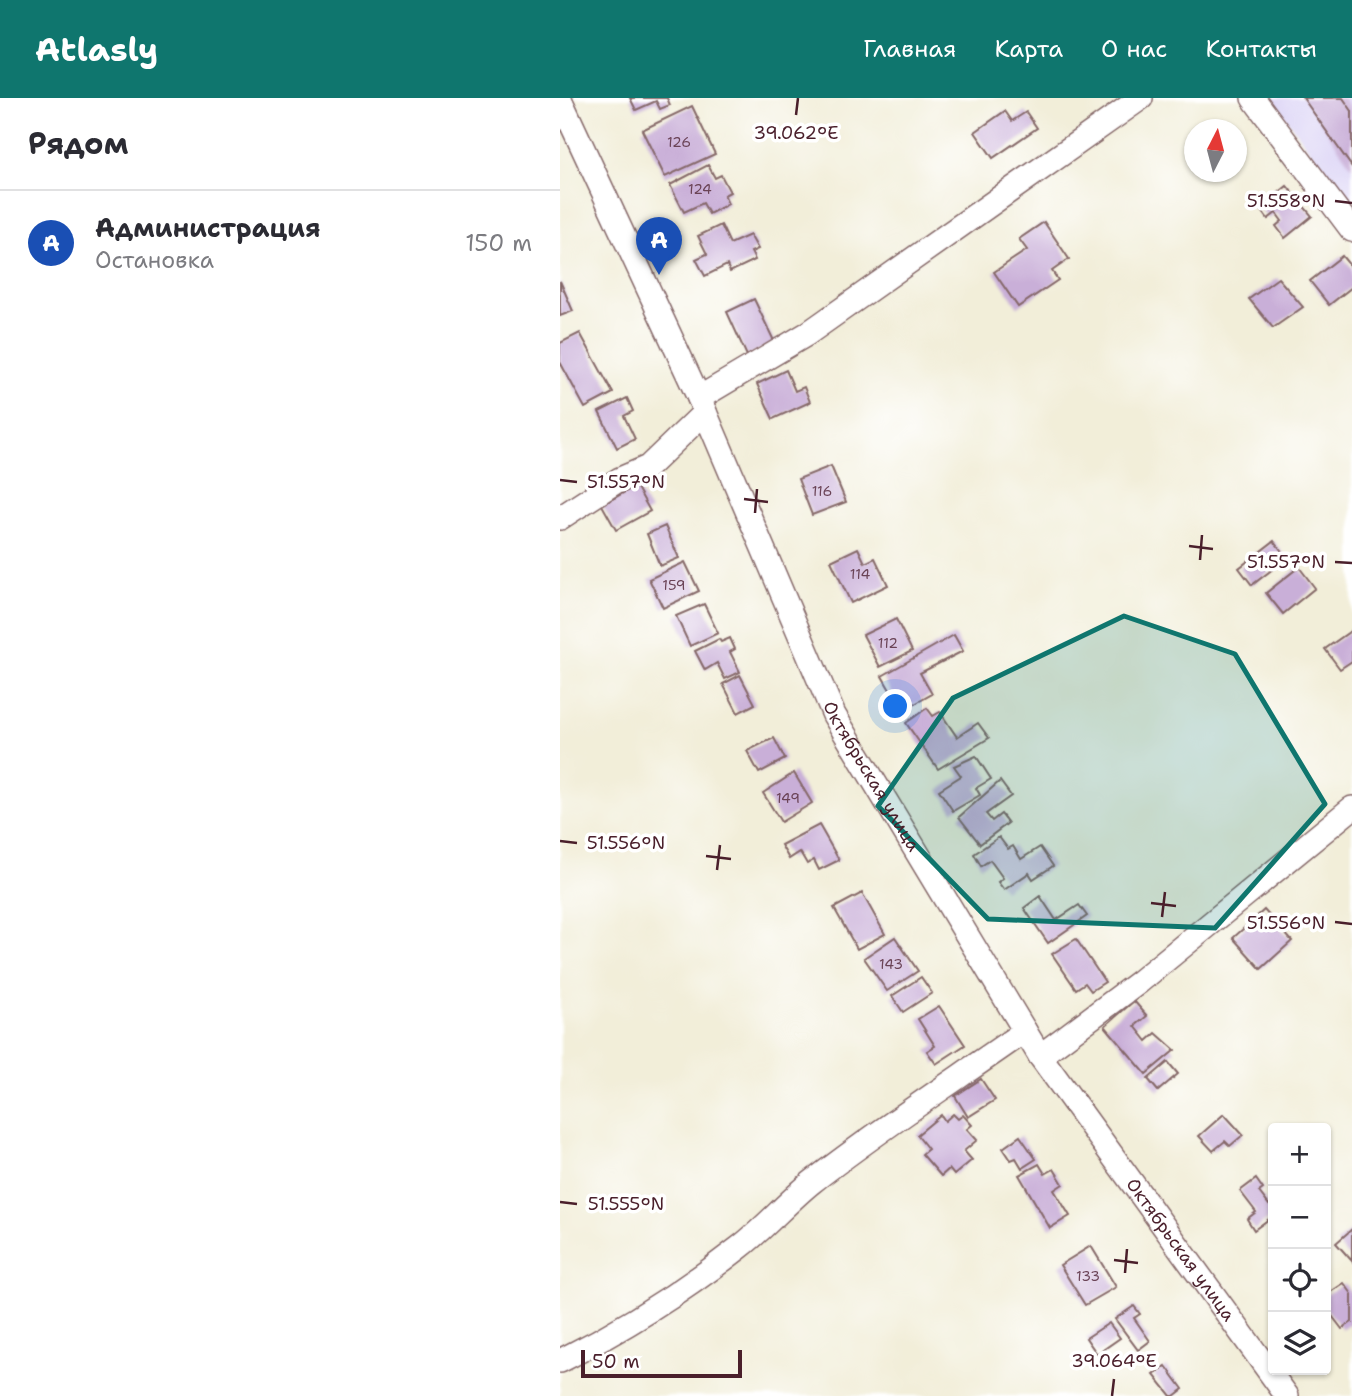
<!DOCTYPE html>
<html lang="ru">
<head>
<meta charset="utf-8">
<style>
	:root { --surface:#fff; --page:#f7f7f7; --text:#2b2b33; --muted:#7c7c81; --line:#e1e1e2; --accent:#0f766e }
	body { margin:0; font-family:"Shantell Sans",sans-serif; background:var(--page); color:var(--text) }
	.controls { position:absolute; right:21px; bottom:21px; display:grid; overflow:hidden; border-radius:7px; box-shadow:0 2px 5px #0004 }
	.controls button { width:63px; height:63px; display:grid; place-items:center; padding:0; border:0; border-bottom:2px solid var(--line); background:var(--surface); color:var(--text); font:35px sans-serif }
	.compass { position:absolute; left:624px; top:21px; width:63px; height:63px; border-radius:50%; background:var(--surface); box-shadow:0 2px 5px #0004; rotate:6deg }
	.scale { position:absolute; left:21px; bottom:18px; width:161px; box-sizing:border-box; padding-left:7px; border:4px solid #4a1f2b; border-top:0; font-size:19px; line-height:24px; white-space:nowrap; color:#4a1f2b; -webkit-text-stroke:5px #fff; paint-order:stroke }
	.you { position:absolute; left:336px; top:609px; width:24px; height:24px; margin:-18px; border:5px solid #fff; border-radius:50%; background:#1a73e8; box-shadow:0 0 0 10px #1a73e833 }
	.badge { display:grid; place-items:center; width:46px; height:46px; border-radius:50%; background:var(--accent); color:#fff; font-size:23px; font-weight:700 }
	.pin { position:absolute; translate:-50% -58px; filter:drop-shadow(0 2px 4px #0008) }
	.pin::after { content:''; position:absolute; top:37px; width:24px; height:21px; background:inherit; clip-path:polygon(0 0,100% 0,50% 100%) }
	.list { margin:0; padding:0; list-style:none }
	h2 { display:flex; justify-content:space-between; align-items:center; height:91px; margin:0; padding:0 28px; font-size:30px }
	h2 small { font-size:23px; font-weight:400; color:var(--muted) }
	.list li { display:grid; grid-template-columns:46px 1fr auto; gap:21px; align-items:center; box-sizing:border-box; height:105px; padding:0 28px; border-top:2px solid var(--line) }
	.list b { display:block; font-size:26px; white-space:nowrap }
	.list p { margin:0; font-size:23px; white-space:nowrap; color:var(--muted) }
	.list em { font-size:23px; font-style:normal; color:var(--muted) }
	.icon { flex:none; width:38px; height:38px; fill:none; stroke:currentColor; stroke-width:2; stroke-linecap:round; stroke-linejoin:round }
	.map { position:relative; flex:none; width:792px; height:1298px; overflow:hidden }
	header { display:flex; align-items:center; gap:42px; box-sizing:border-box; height:98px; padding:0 35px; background:var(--accent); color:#fff }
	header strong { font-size:33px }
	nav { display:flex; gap:38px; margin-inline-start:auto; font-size:24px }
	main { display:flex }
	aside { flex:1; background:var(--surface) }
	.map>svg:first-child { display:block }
</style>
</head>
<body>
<header>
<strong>Atlasly</strong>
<nav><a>Главная</a><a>Карта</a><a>О нас</a><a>Контакты</a></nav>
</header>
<main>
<aside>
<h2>Рядом<small></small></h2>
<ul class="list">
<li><span class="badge" style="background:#1a4fb4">A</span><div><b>Администрация</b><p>Остановка</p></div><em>150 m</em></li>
</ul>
</aside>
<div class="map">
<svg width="792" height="1298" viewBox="0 0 792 1298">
	<rect width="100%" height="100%" fill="#fff"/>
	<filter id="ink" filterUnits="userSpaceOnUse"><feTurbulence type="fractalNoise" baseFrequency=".0143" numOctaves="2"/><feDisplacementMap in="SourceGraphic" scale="14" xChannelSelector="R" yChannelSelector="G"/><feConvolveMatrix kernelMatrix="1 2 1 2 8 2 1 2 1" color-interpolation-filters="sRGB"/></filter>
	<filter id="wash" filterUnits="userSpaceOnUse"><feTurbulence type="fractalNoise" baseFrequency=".00686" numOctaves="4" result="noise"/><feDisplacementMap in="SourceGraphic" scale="28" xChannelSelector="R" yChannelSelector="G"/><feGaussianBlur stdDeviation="1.57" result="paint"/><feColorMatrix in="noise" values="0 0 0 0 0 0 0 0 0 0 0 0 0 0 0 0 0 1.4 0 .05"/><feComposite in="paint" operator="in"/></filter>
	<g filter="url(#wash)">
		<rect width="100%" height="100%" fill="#f2eed9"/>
		<path fill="#ddd5f6" d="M711,0h81v110z"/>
		<g id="blocks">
			<g fill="#c9afd8">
				<path d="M70,0h37l3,7 -10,4 -4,-8 -20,9z"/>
				<path d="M743,0h40l9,13v56z"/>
				<path d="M132,8l23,48 -50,23 -23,-47z"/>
				<path d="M445,13l7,10 14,-9 11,16 -44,30 -18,-26z"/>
				<path d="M148,67l7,13 6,-3 9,17 -6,3 4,9 -19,10 -6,-11 -19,9 -14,-27z"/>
				<path d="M727,88l25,30 -27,22 -9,-12 6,-5 -6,-8 -8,6 -8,-11z"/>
				<path d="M484,124l25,37 -17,12 6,9 -40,27 -24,-35 33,-22 -8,-11z"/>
				<path d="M161,127l9,19 20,-9 8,14 -7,3 4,8 -25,12 -3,-7 -22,11 -9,-17 11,-5 -9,-18z"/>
				<path d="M782,158l10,12v19l-23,18 -19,-24z"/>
				<path d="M718,180l25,29 -30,21 -24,-29z"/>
				<path d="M0,183l13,30 -13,5z"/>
				<path d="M194,201l21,44 -28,13 -20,-44z"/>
				<path d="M20,235l33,60 -28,15 -25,-46v-19z"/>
				<path d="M226,272l9,21 9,-4 6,15 -37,17 -16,-35z"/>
				<path d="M67,300l6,13 -9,5 11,23 -18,9 -18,-36z"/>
				<path d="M271,368l15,36 -34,13 -14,-36z"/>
				<path d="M76,388l14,25 -34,19 -14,-25z"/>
				<path d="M105,428l14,32 -19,8 -13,-32z"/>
				<path d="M714,443l13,17 -35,27 -13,-17z"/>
				<path d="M298,450l7,15 10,-5 13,27 -37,18 -20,-42z"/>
				<path d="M125,464l14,29 -36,17 -14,-29z"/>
				<path d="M739,469l16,21 -32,26 -17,-21z"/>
				<path d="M144,506l14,29 -28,13 -14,-30z"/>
				<path d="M336,521l16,32 -32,16 -17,-32z"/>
				<path d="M792,532v31l-12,8 -15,-20z"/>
				<path d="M394,537l9,16 -43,22 12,21 -30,17 -20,-35z"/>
				<path d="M170,540l5,11 -5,3 10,20 -15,7 -8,-16 -12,7 -10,-19 24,-12 2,3z"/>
				<path d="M180,577l15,29 -17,9 -15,-29z"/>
				<path d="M367,610l6,8 7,-4 17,25 21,-14 11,15 -51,31 -32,-46z"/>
				<path d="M214,640l11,21 -26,14 -12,-22z"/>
				<path d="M416,658l15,23 -15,9 4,7 -27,16 -14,-21 22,-14 -7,-10z"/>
				<path d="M234,675l18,30 -31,19 -18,-29z"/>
				<path d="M440,683l11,15 -25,18 6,7 9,-7 7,9 -28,21 -21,-27z"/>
				<path d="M259,727l20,35 -20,10 -5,-10 -7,4 -7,-12 -11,7 -8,-14z"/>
				<path d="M439,739l9,12 5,-3 8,13 19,-12 13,19 -20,13 -4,-6 -25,17 -6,-8 5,-4 -13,-18 -9,6 -7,-12z"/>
				<path d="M302,795l23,41 -28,15 -23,-41z"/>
				<path d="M480,798l16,24 23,-15 8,11 -39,27 -24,-35z"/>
				<path d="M704,812l28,31 -31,28 -28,-31z"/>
				<path d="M335,839l23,34 -31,20 -23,-33z"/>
				<path d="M516,841l29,43 -14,9 -6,-8 -9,6 -24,-35z"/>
				<path d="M361,879l11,16 -29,19 -11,-16z"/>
				<path d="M574,903l13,15 -12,10 12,15 9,-8 19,17 -29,24 -41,-48z"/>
				<path d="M379,908l26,39 -29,19 -9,-13 8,-5 -17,-27z"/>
				<path d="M608,964l10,12 -20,17 -10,-12z"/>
				<path d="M421,981l14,21 -27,17 -13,-21z"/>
				<path d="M393,1016l5,5 5,-4 9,10 -5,4 10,11 -13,11 8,9 -18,15 -5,-6 -8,7 -19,-22 6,-5 -11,-14 24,-20 4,6z"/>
				<path d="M664,1016l19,21 -13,11 -5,-5 -12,10 -14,-15z"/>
				<path d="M460,1038l16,23 -14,9 -6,-10 -5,2 -8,-12z"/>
				<path d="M479,1066l6,10 9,-5 9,15 -9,6 16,26 -20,12 -31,-53z"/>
				<path d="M696,1081l7,10 -4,3 10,13 4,-4v15l-19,14 -7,-11 9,-7 -16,-21z"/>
				<path d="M792,1131v32l-16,-18z"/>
				<path d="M531,1148l25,41 -31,18 -25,-40z"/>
				<path d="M784,1185l8,11v28l-10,7 -16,-21v-13z"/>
				<path d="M574,1208l6,8 -6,4 16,23 -12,9 -23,-31z"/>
				<path d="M549,1225l11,15 -23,16 -11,-16z"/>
				<path d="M606,1268l17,23 -9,7h-3l-17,-21z"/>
			</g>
		</g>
	</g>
	<g filter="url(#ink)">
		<use href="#blocks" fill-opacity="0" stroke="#856768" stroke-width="2"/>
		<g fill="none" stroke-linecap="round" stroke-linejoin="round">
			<g stroke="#856768" stroke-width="26">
				<g id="minor">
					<path d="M693,0l99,132"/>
					<path id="s1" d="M0,1l139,299 135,317 206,341 247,340"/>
					<path d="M139,300l108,-64 334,-236"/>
					<path d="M0,420l60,-39 28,-12 57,-55"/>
					<path d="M480,958l99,-74 213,-174"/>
					<path d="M0,1263c64,-32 124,-70 180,-114 26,-20 47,-45 72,-65 69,-54 142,-101 213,-151"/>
				</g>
			</g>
			<use href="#minor" stroke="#fff" stroke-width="23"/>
		</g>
	</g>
	<path fill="#0f766e" fill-opacity="0.2" stroke="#0f766e" stroke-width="5" stroke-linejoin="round" d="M564,518l111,38 90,150 -110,124 -227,-9 -110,-113 75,-108z"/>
	<path fill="none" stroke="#4a1f2b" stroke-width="2.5" d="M236,17l2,-17M775,103l17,2M0,382l17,2M184,401l24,3M195,415l2,-24M629,448l24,3M640,462l2,-25M775,464l17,1M0,743l17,2M146,758l25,3M157,772l3,-25M591,805l25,3M602,819l3,-25M775,824l17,2M0,1104l17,2M554,1162l24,3M565,1175l2,-24M552,1298l2,-17"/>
	<g text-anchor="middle" stroke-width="7" stroke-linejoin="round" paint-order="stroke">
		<g font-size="14" fill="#6a4356">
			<text x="119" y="49">126</text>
			<text x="140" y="96">124</text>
			<text x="262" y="398">116</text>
			<text x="300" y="481">114</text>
			<text x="114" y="492">159</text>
			<text x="328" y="550">112</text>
			<text x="228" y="705">149</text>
			<text x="331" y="871">143</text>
			<text x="528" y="1183">133</text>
		</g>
		<g font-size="18" fill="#4a1f2b" stroke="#fff">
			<text dy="6" stroke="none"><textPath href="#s1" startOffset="746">Октябрьская улица</textPath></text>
			<text dy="6" stroke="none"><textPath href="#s1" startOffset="1312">Октябрьская улица</textPath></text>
		</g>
	</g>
	<g font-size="18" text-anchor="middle" fill="#4a1f2b" stroke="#fff" stroke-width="7" stroke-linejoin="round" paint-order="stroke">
		<text x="236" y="41">39.062°E</text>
		<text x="726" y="109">51.558°N</text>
		<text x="66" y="390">51.557°N</text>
		<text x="726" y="470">51.557°N</text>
		<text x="66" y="751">51.556°N</text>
		<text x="726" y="831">51.556°N</text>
		<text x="66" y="1112">51.555°N</text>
		<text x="554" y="1269">39.064°E</text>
	</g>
</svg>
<div class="controls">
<button>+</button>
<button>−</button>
<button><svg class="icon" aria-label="locate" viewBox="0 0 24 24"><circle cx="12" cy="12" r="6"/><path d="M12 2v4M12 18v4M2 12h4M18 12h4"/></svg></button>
<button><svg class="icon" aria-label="layers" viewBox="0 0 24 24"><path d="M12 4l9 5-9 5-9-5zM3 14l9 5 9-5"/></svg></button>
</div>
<svg class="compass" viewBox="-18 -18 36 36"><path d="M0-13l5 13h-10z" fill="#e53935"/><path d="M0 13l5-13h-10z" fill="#7c7c81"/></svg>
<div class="scale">50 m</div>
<div class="you"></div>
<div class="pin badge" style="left:99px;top:177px;background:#1a4fb4">A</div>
</div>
</main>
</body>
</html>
